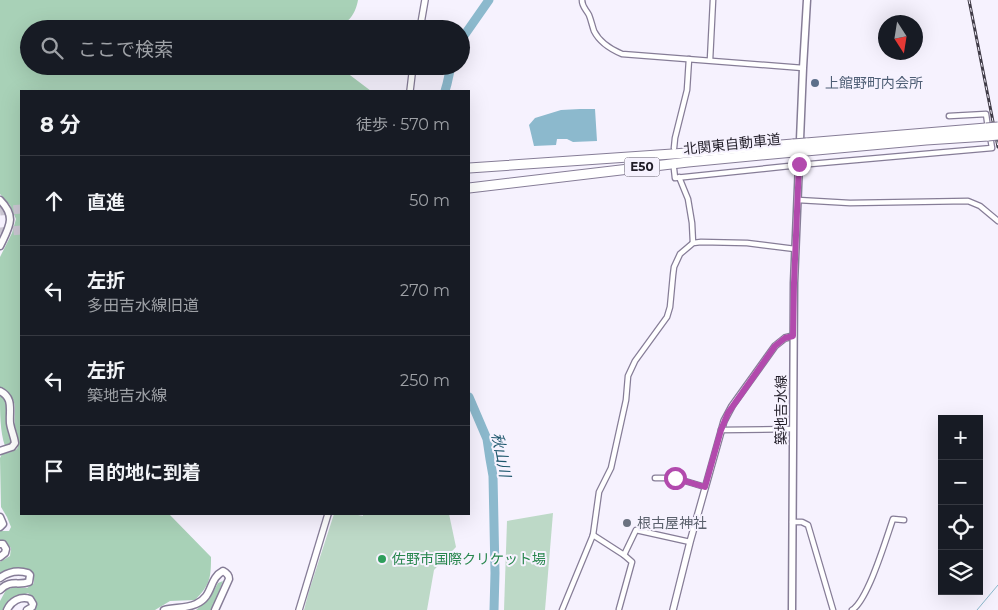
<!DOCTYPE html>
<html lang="ja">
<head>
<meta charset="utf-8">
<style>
	:root { --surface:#171b24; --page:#242831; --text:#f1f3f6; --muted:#9ea1a6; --line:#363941 }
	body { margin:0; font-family:Montserrat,"Noto Sans JP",sans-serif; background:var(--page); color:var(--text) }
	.controls { position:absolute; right:15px; bottom:15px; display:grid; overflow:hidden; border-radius:0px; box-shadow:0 5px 20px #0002 }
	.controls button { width:45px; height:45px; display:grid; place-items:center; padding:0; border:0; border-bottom:1px solid var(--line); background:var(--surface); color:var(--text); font:25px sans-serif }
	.compass { position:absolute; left:878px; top:15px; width:45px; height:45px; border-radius:50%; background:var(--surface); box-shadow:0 5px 20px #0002; rotate:168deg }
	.stop { position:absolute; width:15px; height:15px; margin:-11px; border:4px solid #b24aad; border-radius:50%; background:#fff }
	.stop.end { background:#b24aad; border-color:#fff; box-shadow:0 1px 5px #0008 }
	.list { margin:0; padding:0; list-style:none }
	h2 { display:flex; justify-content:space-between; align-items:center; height:65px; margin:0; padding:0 20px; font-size:21px }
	h2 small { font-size:16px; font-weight:400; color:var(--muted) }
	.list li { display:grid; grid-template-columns:32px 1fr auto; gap:15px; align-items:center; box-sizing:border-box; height:90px; padding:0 20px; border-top:1px solid var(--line) }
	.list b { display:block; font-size:19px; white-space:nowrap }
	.list p { margin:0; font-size:16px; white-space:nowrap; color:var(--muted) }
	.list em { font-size:16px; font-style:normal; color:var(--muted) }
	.icon { flex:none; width:28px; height:28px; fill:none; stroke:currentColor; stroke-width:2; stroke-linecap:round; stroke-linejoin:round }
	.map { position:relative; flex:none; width:998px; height:610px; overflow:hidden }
	.search { position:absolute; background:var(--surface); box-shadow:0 5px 20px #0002; left:20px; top:20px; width:450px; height:55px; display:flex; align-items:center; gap:12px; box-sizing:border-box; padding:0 18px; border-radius:28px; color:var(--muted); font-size:19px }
	.panel { position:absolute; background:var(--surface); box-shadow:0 5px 20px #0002; left:20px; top:90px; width:450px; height:425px; border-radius:0px }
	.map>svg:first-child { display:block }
</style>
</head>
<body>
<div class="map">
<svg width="998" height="610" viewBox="0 0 998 610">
	<rect width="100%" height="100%" fill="#f6f2fe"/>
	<g fill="#bdd9c7">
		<path d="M553,513l-8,97h-41l3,-89z"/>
		<path d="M334,514h19l10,2v-2h86l7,33 -22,23 -7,40h-123l5,-19z"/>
	</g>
	<g fill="#a8d1b7">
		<path d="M0,0h358c-2,12 -9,25 -23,26 -6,1 -18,-4 -24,-5l-2,8h-280v37h309l33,25h-350v423h148l42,43c0,21 -1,28 -16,43l-25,1 -15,9h-122l2,-1v-8l-7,-8 -19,7 -6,10h-3v-9l6,-11 9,-3 12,1 7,-5 -1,-8 -6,-5 -27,6v-14l10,-6 1,-8 -6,-6h-5v-11h9l2,-4 -4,-10 -6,-10 -1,-49 2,-4 9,-2 6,-3c4,-8 -1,-15 -2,-23 -2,-17 6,-27 -15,-37v-132l12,-24 4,-14 -6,-14 -10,-11z"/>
		<path d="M0,396l4,2 4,7v19l4,17 -2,4 -5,1c-5,-14 -5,-34 -5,-50z"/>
		<path d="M223,581l-11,29h-16l14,-12 8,-15z"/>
	</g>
	<path fill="#8cb9cd" d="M580,109h15l2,32 -24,1 -6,-3h-10l-1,6 -22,1 -5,-21 6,-7 26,-8z"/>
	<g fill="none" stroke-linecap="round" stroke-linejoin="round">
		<path stroke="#8cb9cd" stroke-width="1" d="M977,610l21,-25"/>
		<g stroke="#8cb9cd" stroke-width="9">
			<path d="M461,40l28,-40"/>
			<path d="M445,91l2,-7 4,-18"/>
			<path d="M469,397l18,42 3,20 3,17 2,97 -1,37"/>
		</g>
		<g stroke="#cbc7d3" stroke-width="9" stroke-dasharray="9 4.5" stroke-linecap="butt">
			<path d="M0,211l21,-2"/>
			<path d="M0,232l21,-2"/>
		</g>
		<g stroke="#867d97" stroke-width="7">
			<g id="minor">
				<path d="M582,0c0,7 4,9 7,15 2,5 3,10 5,16 6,12 16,18 28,23l181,14"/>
				<path d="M710,60l3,-60"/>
				<path d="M949,116l37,-2 2,14"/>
				<path d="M674,148l1,-10 12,-48 2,-31"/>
				<path d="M674,169l1,9 124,-13 193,-17 -2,-12"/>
				<path d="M679,177l9,22 4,24 1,20"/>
				<path d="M798,200l52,3 118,-2 12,5 18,15"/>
				<path d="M721,430l72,-1"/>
				<path d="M655,478h20l30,9"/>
				<path d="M792,522h10l6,3 25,85"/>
				<path d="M593,535l31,20 8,7 -13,47"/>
				<path d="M624,555l12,-25 54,12"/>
				<path d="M562,610l31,-75 6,-43 12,-24 15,-68 2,-24 7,-15 32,-44 3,-10 3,-32 1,-8 6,-13 13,-11 8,-1 46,1 48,6"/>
				<path d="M852,610c16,-10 34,-71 41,-91l11,1"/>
			</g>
		</g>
		<g stroke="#867d97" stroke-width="8">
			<g id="tertiary">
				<path d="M420,29l5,-29"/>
				<path d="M410,91l3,-25"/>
				<path d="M299,610l29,-96"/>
				<path d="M673,610l17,-68 34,-121 8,-15 43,-60 10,-8 8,-2"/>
			</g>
		</g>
		<g stroke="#867d97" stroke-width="9">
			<g id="secondary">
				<path d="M0,200c17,17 9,27 0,46"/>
				<path d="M0,391c14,7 9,19 10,32 1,7 4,13 5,20l-3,4 -12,4"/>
				<path d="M0,517l3,7 -3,3"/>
				<path d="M0,544h3l3,5 -1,4 -5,4"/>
				<path d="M0,578c8,-6 18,-8 28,-5l2,2 -1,7c-11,4 -19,-3 -29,8"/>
				<path d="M7,610c4,-9 13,-14 23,-11l3,5 -1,3 -5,3"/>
				<path d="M164,610c10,-3 21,-1 32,-6 18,-8 12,-25 27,-33 4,2 6,4 6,8l-14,31"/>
				<path d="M792,610l2,-327 9,-215 4,-68"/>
			</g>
		</g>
		<g stroke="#867d97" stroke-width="11">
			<g id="motorway">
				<path d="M806,143l180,-15"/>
				<path d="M806,151l120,-11 62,-4"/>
				<path d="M469,168l218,-15 106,-9"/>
				<path d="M469,188l219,-26 106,-10"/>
			</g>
		</g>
		<use href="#minor" stroke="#fff" stroke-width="4.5"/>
		<use href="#tertiary" stroke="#fff" stroke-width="5.5"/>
		<use href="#secondary" stroke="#fff" stroke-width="6"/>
		<use href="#motorway" stroke="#fff" stroke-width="9"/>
		<g stroke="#403c47" stroke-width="3">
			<path id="rail" d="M969,0l29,147"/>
		</g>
		<use href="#rail" stroke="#f6f2fe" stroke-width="1" stroke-dasharray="4" stroke-linecap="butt"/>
		<g stroke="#867d97" stroke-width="11" stroke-linecap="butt">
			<g id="motorway-bridge">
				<path d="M986,128l12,-1"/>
				<path d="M988,136l10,-1"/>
				<path d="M793,144l13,-1"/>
				<path d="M794,152l12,-1"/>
			</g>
		</g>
		<use href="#motorway-bridge" stroke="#fff" stroke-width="9"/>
	</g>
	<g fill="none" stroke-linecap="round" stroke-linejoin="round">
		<path stroke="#b24aad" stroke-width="6" d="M675,478l30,9 16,-57 7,-17 47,-67 10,-8 8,-2 1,-53 5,-119"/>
	</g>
	<circle fill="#5c6f8a" stroke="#f6f2fe" stroke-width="2" cx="815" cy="83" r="5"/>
	<circle fill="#6b7280" stroke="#f6f2fe" stroke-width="2" cx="627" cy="523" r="5"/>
	<circle fill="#2e9e5b" stroke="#f6f2fe" stroke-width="2" cx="382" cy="559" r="5"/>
	<g text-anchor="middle" stroke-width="4" stroke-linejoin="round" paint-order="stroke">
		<rect fill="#f6f2fe" stroke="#615d68" stroke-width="1" x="624.5" y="157.5" width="35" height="19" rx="4"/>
		<g font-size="12" font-weight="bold" fill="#211d28">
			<text x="642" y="171">E50</text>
		</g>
		<g font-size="14" fill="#4e5e75" stroke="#f6f2fe" text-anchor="start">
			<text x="825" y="88">上館野町内会所</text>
		</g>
		<g font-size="14" fill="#211d28" stroke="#f6f2fe">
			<text transform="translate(732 144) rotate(-6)" y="5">北関東自動車道</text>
			<text transform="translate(781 410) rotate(-90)" y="5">築地吉水線</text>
		</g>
		<g font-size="14" fill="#5b616d" stroke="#f6f2fe" text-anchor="start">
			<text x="637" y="528">根古屋神社</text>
		</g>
		<g font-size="14" fill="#27864d" stroke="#f6f2fe" text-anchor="start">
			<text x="392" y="564">佐野市国際クリケット場</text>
		</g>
		<g font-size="15" font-style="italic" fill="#1d566c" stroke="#f6f2fe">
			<text transform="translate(501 455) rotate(79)" y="5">秋山川</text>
		</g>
	</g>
</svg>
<div class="controls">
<button>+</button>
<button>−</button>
<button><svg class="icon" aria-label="locate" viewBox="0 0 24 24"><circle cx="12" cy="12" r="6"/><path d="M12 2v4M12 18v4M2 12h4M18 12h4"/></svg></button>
<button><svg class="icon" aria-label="layers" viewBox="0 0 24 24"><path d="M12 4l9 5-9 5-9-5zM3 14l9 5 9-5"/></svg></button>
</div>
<svg class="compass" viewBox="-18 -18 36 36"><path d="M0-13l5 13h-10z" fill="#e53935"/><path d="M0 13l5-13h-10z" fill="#9ea1a6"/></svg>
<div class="stop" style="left:675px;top:478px"></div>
<div class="stop end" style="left:799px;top:164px"></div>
<div class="search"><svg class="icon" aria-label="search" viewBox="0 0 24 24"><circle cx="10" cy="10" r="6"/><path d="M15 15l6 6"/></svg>ここで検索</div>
<section class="panel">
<h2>8 分<small>徒歩 · 570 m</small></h2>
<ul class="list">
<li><svg class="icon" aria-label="ahead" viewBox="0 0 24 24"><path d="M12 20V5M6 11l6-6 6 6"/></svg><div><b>直進</b></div><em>50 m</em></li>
<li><svg class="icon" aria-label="left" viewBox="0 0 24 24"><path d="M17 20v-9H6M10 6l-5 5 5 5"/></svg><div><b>左折</b><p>多田吉水線旧道</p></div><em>270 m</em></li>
<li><svg class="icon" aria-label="left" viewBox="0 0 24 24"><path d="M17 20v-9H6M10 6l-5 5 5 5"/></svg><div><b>左折</b><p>築地吉水線</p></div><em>250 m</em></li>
<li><svg class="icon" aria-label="arrive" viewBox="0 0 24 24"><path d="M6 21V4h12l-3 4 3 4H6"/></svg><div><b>目的地に到着</b></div></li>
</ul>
</section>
</div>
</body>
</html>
